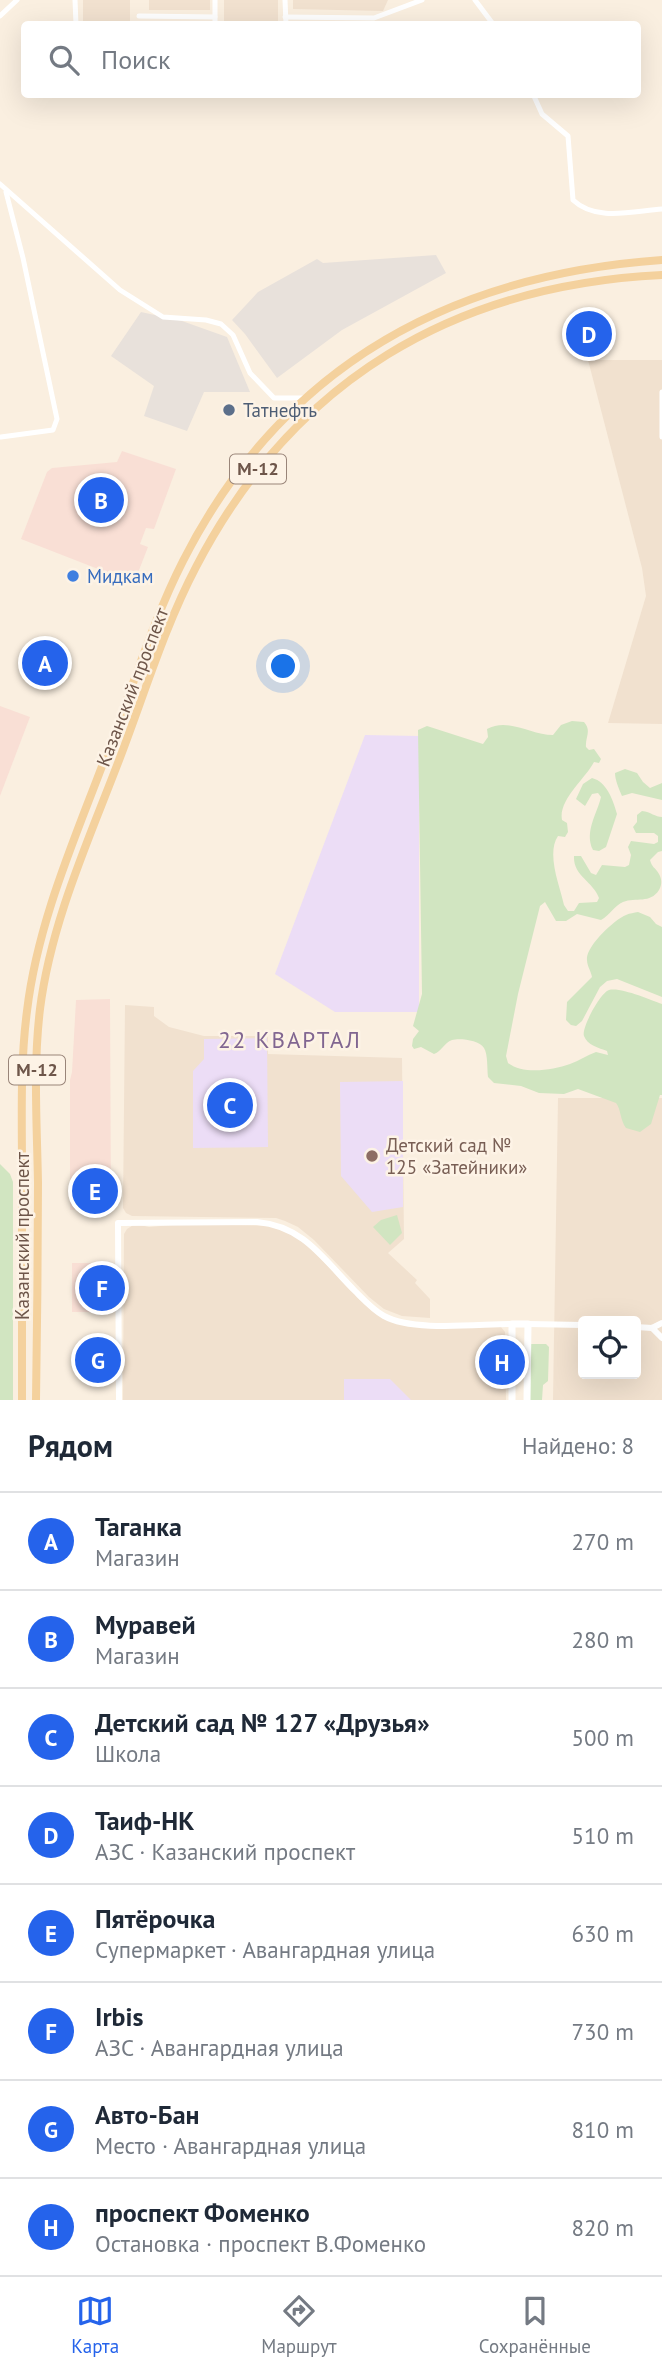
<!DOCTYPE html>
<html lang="ru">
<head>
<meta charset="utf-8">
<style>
	:root { --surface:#fff; --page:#f2f2f3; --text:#1f2937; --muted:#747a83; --line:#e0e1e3; --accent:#2563eb }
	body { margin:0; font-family:"PT Sans",sans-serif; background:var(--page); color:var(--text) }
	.controls { position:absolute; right:21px; bottom:21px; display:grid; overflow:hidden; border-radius:7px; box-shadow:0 7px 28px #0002 }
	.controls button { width:63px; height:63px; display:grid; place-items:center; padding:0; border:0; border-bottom:2px solid var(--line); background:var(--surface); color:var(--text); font:35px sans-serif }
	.you { position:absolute; left:284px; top:667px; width:24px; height:24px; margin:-18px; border:5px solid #fff; border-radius:50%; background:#1a73e8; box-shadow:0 0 0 10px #1a73e833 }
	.badge { display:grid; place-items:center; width:46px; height:46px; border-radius:50%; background:var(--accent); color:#fff; font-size:23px; font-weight:700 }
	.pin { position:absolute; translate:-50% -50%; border:4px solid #fff; box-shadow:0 2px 7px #0006 }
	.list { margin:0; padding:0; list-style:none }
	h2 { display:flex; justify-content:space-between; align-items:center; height:91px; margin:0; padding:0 28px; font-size:30px }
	h2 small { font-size:23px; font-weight:400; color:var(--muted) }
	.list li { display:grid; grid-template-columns:46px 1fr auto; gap:21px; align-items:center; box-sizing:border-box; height:98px; padding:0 28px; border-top:2px solid var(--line) }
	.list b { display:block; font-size:26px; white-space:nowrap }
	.list p { margin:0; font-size:23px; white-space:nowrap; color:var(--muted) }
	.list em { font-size:23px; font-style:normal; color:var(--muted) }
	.icon { flex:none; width:38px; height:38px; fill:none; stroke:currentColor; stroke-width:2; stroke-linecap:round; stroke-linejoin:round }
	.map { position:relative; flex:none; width:662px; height:1400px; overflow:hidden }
	.search { position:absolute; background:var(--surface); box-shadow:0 7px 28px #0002; left:21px; right:21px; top:21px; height:77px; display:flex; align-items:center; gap:18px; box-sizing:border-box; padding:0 24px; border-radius:7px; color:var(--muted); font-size:26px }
	.sheet { height:875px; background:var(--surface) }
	nav { display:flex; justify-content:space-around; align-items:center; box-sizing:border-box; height:98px; border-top:2px solid var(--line); background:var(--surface); font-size:19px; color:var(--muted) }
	nav a { display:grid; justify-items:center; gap:4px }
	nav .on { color:var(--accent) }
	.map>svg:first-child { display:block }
</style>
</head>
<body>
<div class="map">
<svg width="662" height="1400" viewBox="0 0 662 1400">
	<rect width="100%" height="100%" fill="#faefe0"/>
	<g fill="#f1e1cf" fill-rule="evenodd">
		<rect x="83" y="0" width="47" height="24"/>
		<rect x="149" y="0" width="61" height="10"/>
		<rect x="224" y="0" width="54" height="24"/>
		<path d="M293,0h95l-5,11 -90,-2z"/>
		<path d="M588,360h74v364l-54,-1 38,-127 -4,-28z"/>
		<path d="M125,1005l29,2v9l15,11 35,9h64v18l134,4 2,181 -16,14 29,27 -2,3 15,16v19l-28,-2 -18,-7 -15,-12 -55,-57 -16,-13 -13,-6 -9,-3 -144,-2 -6,-3 -3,-5z"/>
		<path d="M558,1098h104v302h-109zM583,1321h53v53h-53z"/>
		<path d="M135,1224l14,3 34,-3 92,2 29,15 56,59 37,23 104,4 4,5 1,68h-383l1,-166 3,-5z"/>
	</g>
	<g fill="#f9dfd5">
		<path d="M122,451l54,18 -22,60 -8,-1 -6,16 8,3 -14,36 -113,-44 26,-67 5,-4 65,-6z"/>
		<path d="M0,706l30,11 -30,79z"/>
		<path d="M110,999l1,210 -41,1v-130l2,-8 4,-72z"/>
		<rect x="72" y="1263" width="39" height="49"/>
	</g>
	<g fill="#e8e1db">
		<path d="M436,255l10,18 -104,57 -65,48 -32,-44 -13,-14 26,-28 59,-33 6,4z"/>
		<path d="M141,312l41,9 45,16 23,55h-46l-17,39 -43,-15 10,-30 -43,-30z"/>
	</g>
	<g fill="#ecddf6">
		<path d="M365,735l54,1v276h-84l-60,-38z"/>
		<path d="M267,1038l1,109 -75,1v-77l11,-12v-20z"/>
		<path d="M403,1081v126l-31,5 -31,-36 -1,-94z"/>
		<path d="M344,1379h46l21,21h-67z"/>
	</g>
	<g fill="#d1e5c1">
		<path d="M572,721l12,1c8,9 1,15 2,25l3,3 5,-1 7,10 -2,4 -5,-1c-8,16 -36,38 -32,58l5,3 1,9 -3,5 -7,-1c-12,18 2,50 6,69l4,6h6l5,-8 18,-1 2,-4c-6,-17 -26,-22 -25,-42h7l10,17 5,2 6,-10 23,2 4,-2 2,-10 -3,-8 3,-6 23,3 4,-2v-6l-4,-3h-18l-3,-6 4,-5v-7l5,-4c9,1 13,6 20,6v34l-4,1 -8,8c2,8 5,7 9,14 3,5 3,11 0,16 -9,14 -23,7 -36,12 -8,3 -13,13 -22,18l-24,-6 -11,7h-10l-11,-19 -5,4 -22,88 -12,62 2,7c16,12 44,7 62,1 9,-3 17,-9 26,-12l12,3 -1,-4c-8,-3 -20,-6 -23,-15 -3,-8 17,-44 25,-46 12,-3 41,10 53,14v91h-2l-9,29 -11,8 -14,-4c-6,-8 -5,-19 -10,-25l-38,-14 -14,5 -25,-1 -18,-7 -27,-3 -6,-6c-1,-8 0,-23 -4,-29 -5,-8 -24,-10 -32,-8 -8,3 -10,11 -18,14l-13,-7 -7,2 -2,-3 1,-7 6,-8 -6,-5 9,-32 -4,-264 9,-4 56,18 5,-7 -1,-8c21,-12 44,6 66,6l8,-10z"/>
		<path d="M625,769l12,4 6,9 7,6 12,-5v17l-30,-7 -10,3c-3,-7 -7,-16 -7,-23z"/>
		<path d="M592,778c15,4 21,22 25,36l-11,33 -7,4 -6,-1c-9,-18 4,-36 8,-53l-3,-4 -6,1 -7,12 -9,-7 7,-15z"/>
		<path d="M638,912l12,5 6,7 6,3v70l-45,-18 -10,2 -7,6 -18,34 -6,5 -5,-1 -5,-5 1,-18 25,-25c-1,-6 -5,-11 -5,-17 -2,-13 28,-41 39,-45 4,-2 8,-2 12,-3z"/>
		<path d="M0,1164l10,10 3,8v218h-13z"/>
		<path d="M397,1215l5,18 -12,12 -17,-18 8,-7z"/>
		<path d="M529,1344h17l3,3 -1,34 -5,4 -1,15h-13z"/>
	</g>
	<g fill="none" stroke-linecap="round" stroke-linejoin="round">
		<g stroke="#fff" stroke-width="5">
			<path d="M75,0l1,24"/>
			<path d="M285,0l1,24"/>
			<path d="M475,0l18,24"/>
			<path d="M0,16l17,-16"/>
			<path d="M139,16l76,1"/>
			<path d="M285,17l89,1 48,-18"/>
			<path d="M215,24v-24"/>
			<path d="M533,94l9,20 26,22 5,64c23,22 60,11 89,9"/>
			<path d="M0,184l120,106 43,27 43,3 15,4 12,11 17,38 24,25h32"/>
			<path d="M662,392v45"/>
			<path d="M1,437l52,-7 4,-11 -34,-161 -17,-66"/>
		</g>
		<g stroke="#fff" stroke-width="6">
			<path d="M528,1324l55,1"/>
			<path d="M636,1327l16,1 10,-5"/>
			<path d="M652,1328l10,10"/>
			<path d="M119,1400l-1,-177 139,-1c47,4 67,38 98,69 9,9 18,19 29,25 29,16 94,8 128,8"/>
		</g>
		<path stroke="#fff" stroke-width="7" d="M512,1400v-76h16l-1,76"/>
		<g stroke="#f4d19d" stroke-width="8">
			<path d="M22,1400c0,-76 0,-152 0,-228 0,-53 -2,-108 5,-161 11,-93 51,-179 83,-266 24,-61 43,-125 73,-184 99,-195 266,-286 479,-301"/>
			<path d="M36,1400c1,-72 2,-145 2,-217 -1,-58 -5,-116 2,-174 11,-88 50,-172 81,-254 24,-63 44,-129 75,-188 97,-187 258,-282 466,-292"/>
		</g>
	</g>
	<circle fill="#5c6f8a" stroke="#fdf3e6" stroke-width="2.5" cx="229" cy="410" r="7"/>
	<circle fill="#3f7fe0" stroke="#fdf3e6" stroke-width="2.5" cx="73" cy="576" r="7"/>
	<circle fill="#8d6e63" stroke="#fdf3e6" stroke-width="2.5" cx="372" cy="1156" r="7"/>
	<g text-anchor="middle" stroke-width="5" stroke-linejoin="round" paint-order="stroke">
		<g fill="#fdf3e6" stroke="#998579" stroke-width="2">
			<rect x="230" y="454.5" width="56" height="29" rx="5"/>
			<rect x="9" y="1055.5" width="56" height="29" rx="5"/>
		</g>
		<g font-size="18" font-weight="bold" fill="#6e564a">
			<text x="258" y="475">М-12</text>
			<text x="37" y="1076">М-12</text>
		</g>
		<g font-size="19" fill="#4e5e75" stroke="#fdf3e6" text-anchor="start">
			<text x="243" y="417">Татнефть</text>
		</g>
		<g font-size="19" fill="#366cbe" stroke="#fdf3e6" text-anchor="start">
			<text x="87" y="583">Мидкам</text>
		</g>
		<g font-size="19" fill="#6e564a" stroke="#fdf3e6">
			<text transform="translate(132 687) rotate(-69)" y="7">Казанский проспект</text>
			<text transform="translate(22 1236) rotate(-90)" y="7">Казанский проспект</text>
		</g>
		<g font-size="19" fill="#785e54" stroke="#fdf3e6" text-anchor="start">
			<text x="386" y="1152">Детский сад №<tspan x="386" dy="22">125 «Затейники»</tspan></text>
		</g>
		<g font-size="23" letter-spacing="2" fill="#816691" stroke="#fdf3e6">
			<text x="290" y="1048">22 КВАРТАЛ</text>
		</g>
	</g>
</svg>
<div class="controls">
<button><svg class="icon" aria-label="locate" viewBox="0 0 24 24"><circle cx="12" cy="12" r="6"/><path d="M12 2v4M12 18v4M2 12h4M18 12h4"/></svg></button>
</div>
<div class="you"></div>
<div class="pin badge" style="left:45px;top:663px">A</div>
<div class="pin badge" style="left:101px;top:500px">B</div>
<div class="pin badge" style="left:230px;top:1105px">C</div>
<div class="pin badge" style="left:589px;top:334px">D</div>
<div class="pin badge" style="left:95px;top:1191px">E</div>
<div class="pin badge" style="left:102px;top:1288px">F</div>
<div class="pin badge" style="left:98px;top:1360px">G</div>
<div class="pin badge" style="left:502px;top:1362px">H</div>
<div class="search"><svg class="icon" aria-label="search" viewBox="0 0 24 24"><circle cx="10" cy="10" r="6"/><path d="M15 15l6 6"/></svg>Поиск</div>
</div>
<section class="sheet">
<h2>Рядом<small>Найдено: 8</small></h2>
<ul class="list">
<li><span class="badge">A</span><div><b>Таганка</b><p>Магазин</p></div><em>270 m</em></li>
<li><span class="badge">B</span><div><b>Муравей</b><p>Магазин</p></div><em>280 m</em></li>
<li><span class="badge">C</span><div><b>Детский сад № 127 «Друзья»</b><p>Школа</p></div><em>500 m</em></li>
<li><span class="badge">D</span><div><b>Таиф-НК</b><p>АЗС · Казанский проспект</p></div><em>510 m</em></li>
<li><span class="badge">E</span><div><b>Пятёрочка</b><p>Супермаркет · Авангардная улица</p></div><em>630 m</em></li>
<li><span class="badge">F</span><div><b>Irbis</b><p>АЗС · Авангардная улица</p></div><em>730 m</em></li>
<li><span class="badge">G</span><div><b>Авто-Бан</b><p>Место · Авангардная улица</p></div><em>810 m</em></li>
<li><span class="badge">H</span><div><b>проспект Фоменко</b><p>Остановка · проспект В.Фоменко</p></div><em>820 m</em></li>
</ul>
</section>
<nav>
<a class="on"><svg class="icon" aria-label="map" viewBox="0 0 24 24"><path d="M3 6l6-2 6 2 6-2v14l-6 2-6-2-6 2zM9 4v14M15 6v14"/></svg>Карта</a>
<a><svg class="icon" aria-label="directions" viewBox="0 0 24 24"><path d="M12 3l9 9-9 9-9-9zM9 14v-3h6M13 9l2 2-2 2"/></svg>Маршрут</a>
<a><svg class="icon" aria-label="saved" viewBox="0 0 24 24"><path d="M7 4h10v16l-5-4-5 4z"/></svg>Сохранённые</a>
</nav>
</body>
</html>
